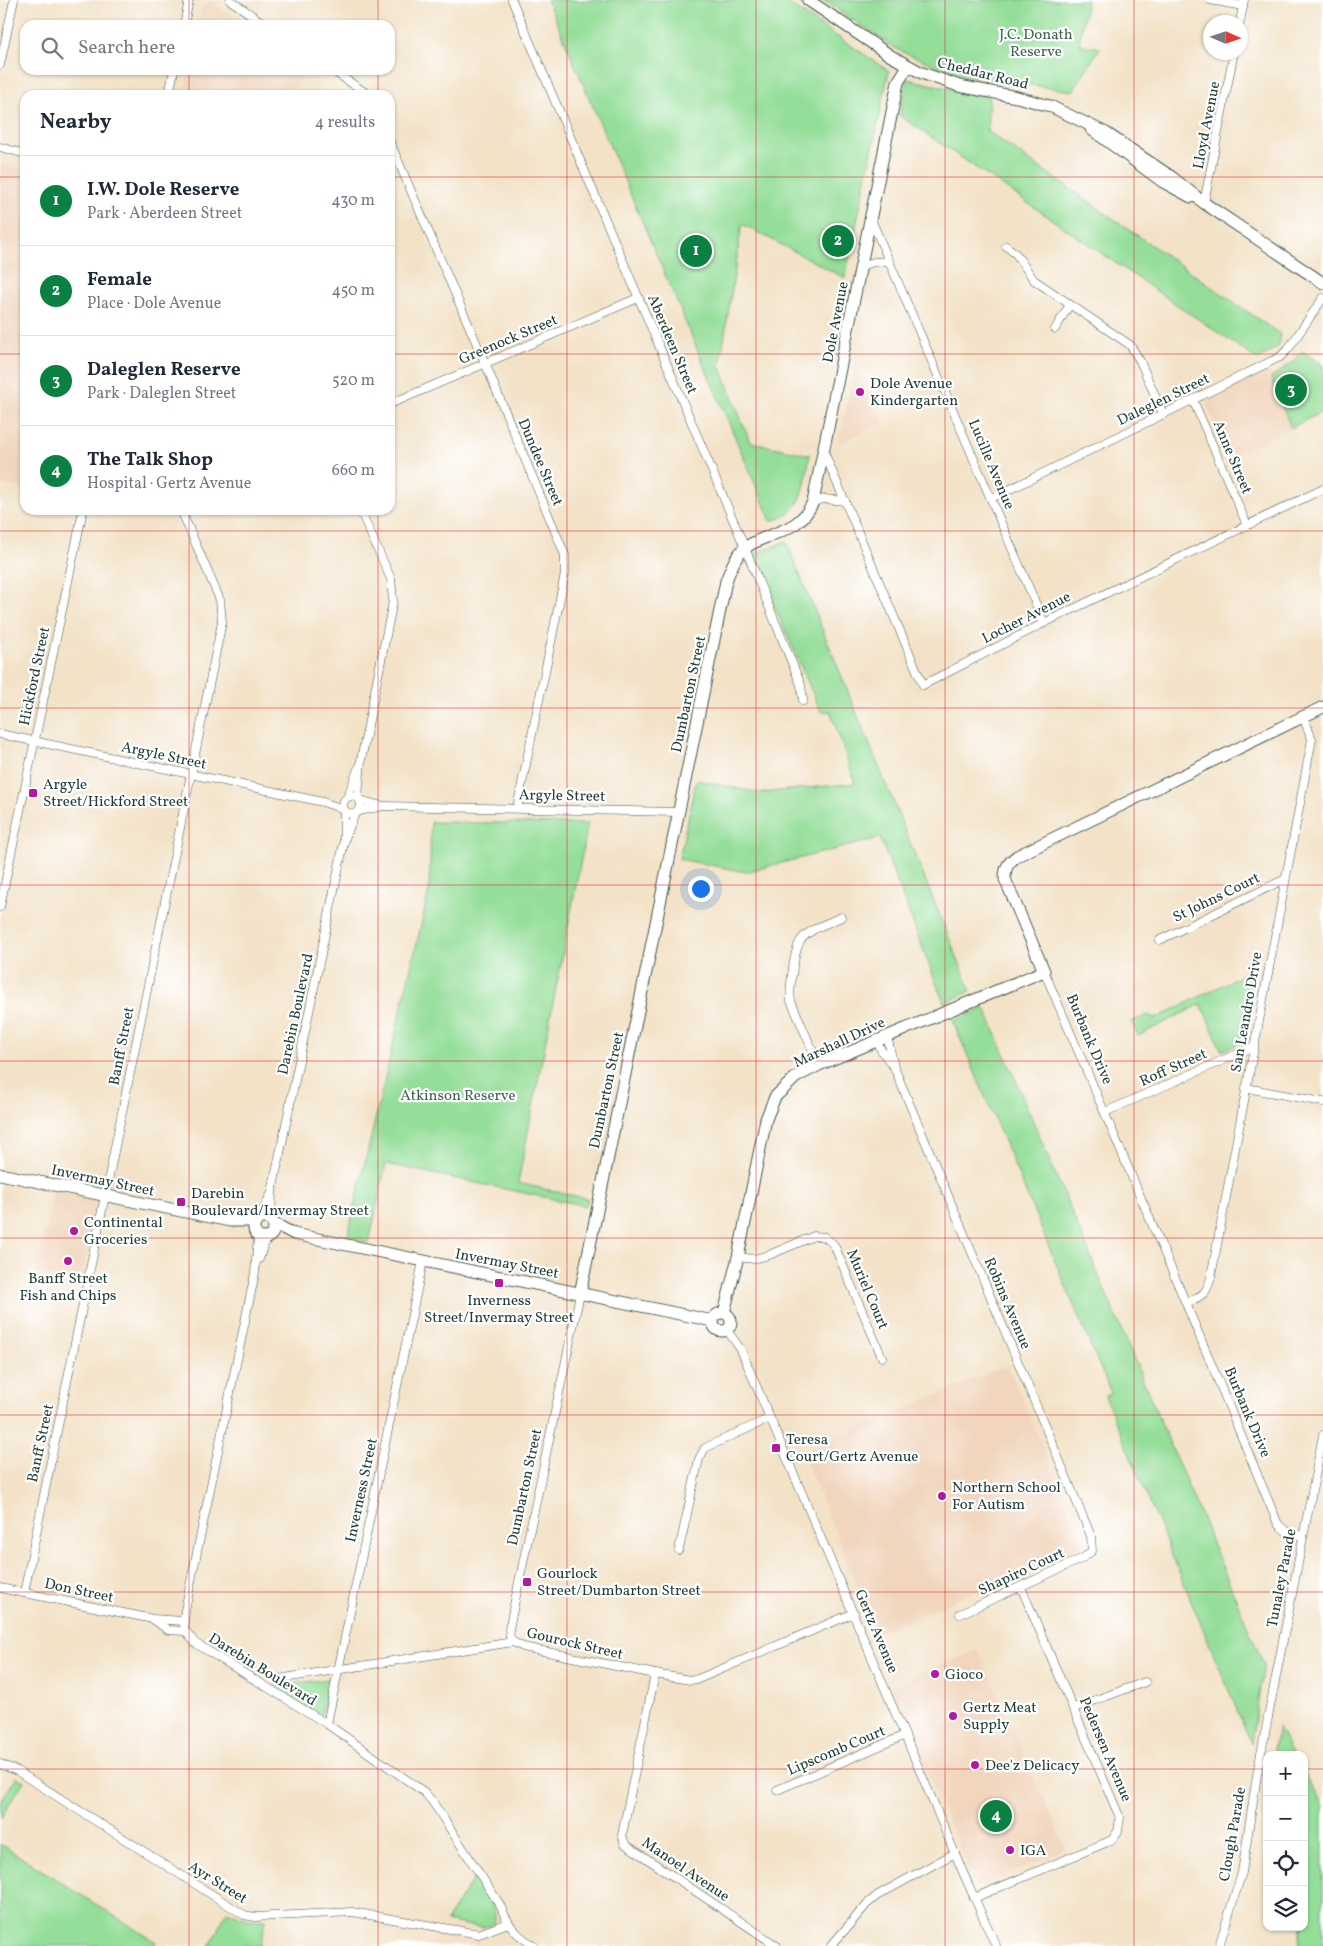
<!DOCTYPE html>
<html lang="en">
<head>
<meta charset="utf-8">
<style>
	:root { --surface:#fff; --page:#f6f6f7; --text:#1f2937; --muted:#747a83; --line:#e0e1e3; --accent:#0b8043 }
	body { margin:0; font-family:Vollkorn,serif; background:var(--page); color:var(--text) }
	.controls { position:absolute; right:15px; bottom:15px; display:grid; overflow:hidden; border-radius:10px; box-shadow:0 1px 4px #0004 }
	.controls button { width:45px; height:45px; display:grid; place-items:center; padding:0; border:0; border-bottom:1px solid var(--line); background:var(--surface); color:var(--text); font:25px sans-serif }
	.compass { position:absolute; left:1203px; top:15px; width:45px; height:45px; border-radius:50%; background:var(--surface); box-shadow:0 1px 4px #0004; rotate:93deg }
	.you { position:absolute; left:700px; top:888px; width:18px; height:18px; margin:-12px; border:4px solid #fff; border-radius:50%; background:#1a73e8; box-shadow:0 0 0 8px #1a73e833 }
	.badge { display:grid; place-items:center; width:32px; height:32px; border-radius:50%; background:var(--accent); color:#fff; font-size:16px; font-weight:700 }
	.pin { position:absolute; translate:-50% -50%; border:2px solid #fff; box-shadow:0 1px 5px #0006 }
	.list { margin:0; padding:0; list-style:none }
	h2 { display:flex; justify-content:space-between; align-items:center; height:65px; margin:0; padding:0 20px; font-size:21px }
	h2 small { font-size:16px; font-weight:400; color:var(--muted) }
	.list li { display:grid; grid-template-columns:32px 1fr auto; gap:15px; align-items:center; box-sizing:border-box; height:90px; padding:0 20px; border-top:1px solid var(--line) }
	.list b { display:block; font-size:19px; white-space:nowrap }
	.list p { margin:0; font-size:16px; white-space:nowrap; color:var(--muted) }
	.list em { font-size:16px; font-style:normal; color:var(--muted) }
	.icon { flex:none; width:28px; height:28px; fill:none; stroke:currentColor; stroke-width:2; stroke-linecap:round; stroke-linejoin:round }
	.map { position:relative; flex:none; width:1323px; height:1946px; overflow:hidden }
	.search { position:absolute; background:var(--surface); box-shadow:0 1px 4px #0004; left:20px; top:20px; width:375px; height:55px; display:flex; align-items:center; gap:12px; box-sizing:border-box; padding:0 18px; border-radius:15px; color:var(--muted); font-size:19px }
	.panel { position:absolute; background:var(--surface); box-shadow:0 1px 4px #0004; left:20px; top:90px; width:375px; height:425px; border-radius:15px }
	.map>svg:first-child { display:block }
</style>
</head>
<body>
<div class="map">
<svg width="1323" height="1946" viewBox="0 0 1323 1946">
	<rect width="100%" height="100%" fill="#fff"/>
	<filter id="ink" filterUnits="userSpaceOnUse"><feTurbulence type="fractalNoise" baseFrequency=".02" numOctaves="2"/><feDisplacementMap in="SourceGraphic" scale="10" xChannelSelector="R" yChannelSelector="G"/><feConvolveMatrix kernelMatrix="1 2 1 2 8 2 1 2 1" color-interpolation-filters="sRGB"/></filter>
	<filter id="wash" filterUnits="userSpaceOnUse"><feTurbulence type="fractalNoise" baseFrequency=".0096" numOctaves="4" result="noise"/><feDisplacementMap in="SourceGraphic" scale="20" xChannelSelector="R" yChannelSelector="G"/><feGaussianBlur stdDeviation="1.12" result="paint"/><feColorMatrix in="noise" values="0 0 0 0 0 0 0 0 0 0 0 0 0 0 0 0 0 1.4 0 .05"/><feComposite in="paint" operator="in"/></filter>
	<g filter="url(#wash)">
		<rect width="100%" height="100%" fill="#f3e2c7"/>
		<g fill="#f1d5bd">
			<path d="M210,1l36,24h-48l4,-18z"/>
			<path d="M189,70h117l-17,25h-105z"/>
			<path d="M0,164l25,6v319l-25,-5z"/>
			<path d="M856,361l28,62 -45,20z"/>
			<path d="M1269,371l22,57 -62,30 -23,-55 6,-7 50,-23z"/>
			<path d="M54,1190l46,9 -18,83 -46,-9z"/>
			<path d="M1008,1365l74,176 -3,7 -202,85 -75,-181z"/>
			<path d="M978,1650l88,199 -89,39 -87,-202z"/>
		</g>
		<g fill="#94de99" stroke="#5a8e66">
			<path d="M547,0h236l106,71 -44,207 -103,-54 -22,142 30,76 60,13c-6,30 -4,58 -39,66z"/>
			<path d="M823,0h264l-8,44 21,4 -27,43 -114,-16 -61,-25z"/>
			<path d="M907,79l82,18 -2,34 294,204 -2,11 -21,14 -358,-244z"/>
			<path d="M1302,351l21,14v46l-32,17 -20,-50 19,-14z"/>
			<path d="M786,541l185,450 -27,12 -64,-165 -134,34 -67,-13 17,-79 64,13 95,-10 -24,-70 -1,-2 -9,1 -69,-157z"/>
			<path d="M431,822l157,2 -70,359 70,16 -2,7 -200,-42 -17,79 -22,-4 82,-348z"/>
			<path d="M1252,970l-12,73 -18,8 -21,-47 -63,32 -7,-14 16,-7 10,3z"/>
			<path d="M985,1008l279,657 -13,78 -146,-347 6,-3 -158,-372z"/>
			<path d="M329,1679l-8,38 -49,-31z"/>
			<path d="M1278,1727l15,28h-20z"/>
			<path d="M1304,1774l19,33v139h-24l3,-19h2v-10l6,-31 -6,-14z"/>
			<path d="M16,1777l8,4 -24,38v-16z"/>
			<path d="M0,1844l156,98 -2,4h-154z"/>
			<path d="M474,1878c7,10 39,49 8,49 -12,0 -24,-4 -36,-6z"/>
			<path d="M227,1911l20,8 19,1 -6,26h-50z"/>
		</g>
	</g>
	<g filter="url(#ink)">
		<g fill="none" stroke-linecap="round" stroke-linejoin="round">
			<g stroke="#3f564a" stroke-width="9">
				<g id="street">
					<path d="M230,0l36,25"/>
					<path d="M512,0l233,548 56,137 2,16"/>
					<path d="M1210,0l33,6"/>
					<path d="M1240,22l4,-22"/>
					<path d="M184,25l5,-25"/>
					<path d="M0,65l14,-65"/>
					<path d="M332,70l37,25"/>
					<path d="M169,95l5,-25"/>
					<path d="M390,142l95,221 80,192v19l-48,234"/>
					<path d="M0,147l25,7"/>
					<path d="M1204,203l30,-151"/>
					<path d="M871,219l173,404"/>
					<path d="M1006,246l10,8 18,26 96,65 10,16 23,53"/>
					<path d="M861,266l13,-4 15,-1"/>
					<path d="M1055,329l14,-23"/>
					<path d="M1193,400l54,125"/>
					<path d="M390,404l248,-106"/>
					<path d="M824,452l99,233 121,-62 279,-134"/>
					<path d="M992,498l288,-141 9,-9 34,-50"/>
					<path d="M813,502l11,-3 21,2"/>
					<path d="M0,734l323,68 20,7"/>
					<circle cx="352" cy="805" r="9"/>
					<path d="M348,796l10,-27"/>
					<path d="M358,798l3,-38 32,-159 -2,-22 -31,-69"/>
					<path d="M360,800l22,6"/>
					<path d="M359,811l24,-5 296,6"/>
					<path d="M345,838l10,-24"/>
					<path d="M0,907l83,-397"/>
					<path d="M1160,940l125,-61"/>
					<path d="M1044,971l138,323 96,230 10,9 15,3"/>
					<path d="M887,1036l7,31 197,469 1,15 -9,7 -123,56"/>
					<path d="M877,1040l4,10 12,16"/>
					<path d="M819,1065l-28,-64c-2,-11 3,-52 10,-61 8,-11 28,-17 40,-23"/>
					<path d="M1246,1088l77,14"/>
					<path d="M1105,1112l148,-65"/>
					<path d="M259,1219l11,-23"/>
					<path d="M271,1221l1,-29 72,-350v-32"/>
					<path d="M258,1236l-3,37 -70,337 -1,19 11,14 132,81 97,68 8,9 68,104c8,20 15,29 34,41"/>
					<path d="M738,1257l16,2 15,-4 45,-19 11,1 9,8 48,112"/>
					<path d="M259,1259l7,-21"/>
					<path d="M1186,1303c16,-7 21,-9 25,-26l101,-538 -9,-22"/>
					<path d="M727,1330l14,20 224,527 31,69"/>
					<path d="M679,1550l20,-91 6,-11 65,-30"/>
					<path d="M0,1588l153,31 31,2"/>
					<path d="M24,1593l198,-971 -2,-22 -39,-90"/>
					<path d="M153,1619l15,11 17,1"/>
					<path d="M513,1642l-3,-5 -1,-8 71,-335"/>
					<path d="M655,1674l-33,161 3,9 152,102"/>
					<path d="M278,1679l235,-37 10,5 132,27 35,6 8,-1 156,-66"/>
					<path d="M1074,1708l71,-26"/>
					<path d="M327,1724l96,-463"/>
					<path d="M0,1764l17,7 227,144 11,2 97,-5 127,22 29,-11"/>
					<path d="M777,1790l128,-55"/>
					<path d="M974,1898l138,-58 6,-9 2,-13 -99,-231"/>
					<path d="M831,1946l36,-42 11,-9 77,-42"/>
					<path d="M1219,1946l23,-74 16,-103 65,-334"/>
				</g>
			</g>
			<g stroke="#3f564a" stroke-width="13">
				<g id="secondary">
					<path d="M808,0l83,56 31,17 37,13 58,11 33,9 56,27 67,45 31,25 119,80"/>
					<path d="M1091,129l72,53 28,15"/>
					<path d="M0,1174l230,47h27"/>
					<circle cx="264" cy="1228" r="10"/>
					<path d="M273,1223l21,11 419,87"/>
					<path d="M580,1294l146,-713c4,-11 10,-27 20,-34 25,-16 53,-14 67,-45l85,-420 10,-16"/>
					<circle cx="722" cy="1322" r="9"/>
					<path d="M724,1313l14,-56 28,-138 9,-22 21,-20 23,-12 225,-94 -39,-92c0,-12 3,-16 12,-23l306,-149"/>
				</g>
			</g>
			<use href="#street" stroke="#fff" stroke-width="8"/>
			<use href="#secondary" stroke="#fff" stroke-width="11"/>
		</g>
	</g>
	<path fill="none" stroke="#d62828" stroke-width="1" stroke-opacity="0.55" d="M189,0v25M378,0v25M567,0v1946M756,0v1946M945,0v1946M1134,0v1946M189,70v25M378,70v25M0,177h25M390,177h933M0,354h25M390,354h933M189,510v1436M378,510v1436M0,531h1323M0,708h1323M0,885h1323M0,1061h1323M0,1238h1323M0,1415h1323M0,1592h1323M0,1769h1267M1304,1769h19"/>
	<g fill="#b5179e" stroke="#fff" stroke-width="2">
		<circle cx="860" cy="392" r="5"/>
		<rect x="28" y="788" width="10" height="10" rx="2.5"/>
		<rect x="176" y="1197" width="10" height="10" rx="2.5"/>
		<circle cx="74" cy="1231" r="5"/>
		<circle cx="68" cy="1261" r="5"/>
		<rect x="494" y="1278" width="10" height="10" rx="2.5"/>
		<rect x="771" y="1443" width="10" height="10" rx="2.5"/>
		<circle cx="942" cy="1496" r="5"/>
		<rect x="522" y="1577" width="10" height="10" rx="2.5"/>
		<circle cx="935" cy="1674" r="5"/>
		<circle cx="953" cy="1716" r="5"/>
		<circle cx="975" cy="1765" r="5"/>
		<circle cx="1010" cy="1850" r="5"/>
	</g>
	<g text-anchor="middle" stroke-width="4.5" stroke-linejoin="round" paint-order="stroke">
		<g font-size="15" fill="#3c654d" stroke="#fff">
			<text x="1036" y="39">J.C. Donath<tspan x="1036" dy="17">Reserve</tspan></text>
			<text x="458" y="1100">Atkinson Reserve</text>
		</g>
		<g font-size="15" fill="#1f3d34" stroke="#fff">
			<text transform="translate(983 73) rotate(14)" y="5">Cheddar Road</text>
			<text transform="translate(1206 125) rotate(-79)" y="5">Lloyd Avenue</text>
			<text transform="translate(835 322) rotate(-79)" y="5">Dole Avenue</text>
			<text transform="translate(508 339) rotate(-23)" y="5">Greenock Street</text>
			<text transform="translate(673 344) rotate(67)" y="5">Aberdeen Street</text>
			<text transform="translate(1163 399) rotate(-26)" y="5">Daleglen Street</text>
			<text transform="translate(1233 457) rotate(67)" y="5">Anne Street</text>
			<text transform="translate(541 462) rotate(67)" y="5">Dundee Street</text>
			<text transform="translate(992 464) rotate(67)" y="5">Lucille Avenue</text>
			<text transform="translate(1026 617) rotate(-27)" y="5">Locher Avenue</text>
			<text transform="translate(34 676) rotate(-78)" y="5">Hickford Street</text>
			<text transform="translate(688 694) rotate(-78)" y="5">Dumbarton Street</text>
			<text transform="translate(164 755) rotate(12)" y="5">Argyle Street</text>
			<text transform="translate(562 795) rotate(1)" y="5">Argyle Street</text>
			<text transform="translate(1216 897) rotate(-26)" y="5">St Johns Court</text>
			<text transform="translate(1246 1012) rotate(-80)" y="5">San Leandro Drive</text>
			<text transform="translate(295 1014) rotate(-78)" y="5">Darebin Boulevard</text>
			<text transform="translate(1090 1039) rotate(67)" y="5">Burbank Drive</text>
			<text transform="translate(839 1042) rotate(-25)" y="5">Marshall Drive</text>
			<text transform="translate(121 1046) rotate(-79)" y="5">Banff Street</text>
			<text transform="translate(1173 1067) rotate(-24)" y="5">Roff Street</text>
			<text transform="translate(606 1090) rotate(-78)" y="5">Dumbarton Street</text>
			<text transform="translate(103 1180) rotate(12)" y="5">Invermay Street</text>
			<text transform="translate(507 1263) rotate(11)" y="5">Invermay Street</text>
			<text transform="translate(868 1289) rotate(67)" y="5">Muriel Court</text>
			<text transform="translate(1008 1303) rotate(67)" y="5">Robins Avenue</text>
			<text transform="translate(1248 1412) rotate(67)" y="5">Burbank Drive</text>
			<text transform="translate(40 1443) rotate(-78)" y="5">Banff Street</text>
			<text transform="translate(524 1487) rotate(-78)" y="5">Dumbarton Street</text>
			<text transform="translate(361 1490) rotate(-78)" y="5">Inverness Street</text>
			<text transform="translate(1021 1571) rotate(-25)" y="5">Shapiro Court</text>
			<text transform="translate(1281 1578) rotate(-79)" y="5">Tunaley Parade</text>
			<text transform="translate(79 1590) rotate(12)" y="5">Don Street</text>
			<text transform="translate(877 1631) rotate(67)" y="5">Gertz Avenue</text>
			<text transform="translate(575 1643) rotate(13)" y="5">Gourock Street</text>
			<text transform="translate(263 1669) rotate(32)" y="5">Darebin Boulevard</text>
			<text transform="translate(1106 1749) rotate(67)" y="5">Pedersen Avenue</text>
			<text transform="translate(836 1750) rotate(-23)" y="5">Lipscomb Court</text>
			<text transform="translate(1232 1834) rotate(-80)" y="5">Clough Parade</text>
			<text transform="translate(686 1869) rotate(34)" y="5">Manoel Avenue</text>
			<text transform="translate(218 1882) rotate(32)" y="5">Ayr Street</text>
		</g>
		<g font-size="15" fill="#1f3d34" stroke="#fff" text-anchor="start">
			<text x="870" y="388">Dole Avenue<tspan x="870" dy="17">Kindergarten</tspan></text>
			<text x="43" y="789">Argyle<tspan x="43" dy="17">Street/Hickford Street</tspan></text>
			<text x="191" y="1198">Darebin<tspan x="191" dy="17">Boulevard/Invermay Street</tspan></text>
			<text x="84" y="1227">Continental<tspan x="84" dy="17">Groceries</tspan></text>
			<text x="68" y="1283" text-anchor="middle">Banff Street<tspan x="68" dy="17">Fish and Chips</tspan></text>
			<text x="499" y="1305" text-anchor="middle">Inverness<tspan x="499" dy="17">Street/Invermay Street</tspan></text>
			<text x="786" y="1444">Teresa<tspan x="786" dy="17">Court/Gertz Avenue</tspan></text>
			<text x="952" y="1492">Northern School<tspan x="952" dy="17">For Autism</tspan></text>
			<text x="537" y="1578">Gourlock<tspan x="537" dy="17">Street/Dumbarton Street</tspan></text>
			<text x="945" y="1679">Gioco</text>
			<text x="963" y="1712">Gertz Meat<tspan x="963" dy="17">Supply</tspan></text>
			<text x="985" y="1770">Dee'z Delicacy</text>
			<text x="1020" y="1855">IGA</text>
		</g>
	</g>
</svg>
<div class="controls">
<button>+</button>
<button>−</button>
<button><svg class="icon" aria-label="locate" viewBox="0 0 24 24"><circle cx="12" cy="12" r="6"/><path d="M12 2v4M12 18v4M2 12h4M18 12h4"/></svg></button>
<button><svg class="icon" aria-label="layers" viewBox="0 0 24 24"><path d="M12 4l9 5-9 5-9-5zM3 14l9 5 9-5"/></svg></button>
</div>
<svg class="compass" viewBox="-18 -18 36 36"><path d="M0-13l5 13h-10z" fill="#e53935"/><path d="M0 13l5-13h-10z" fill="#747a83"/></svg>
<div class="you"></div>
<div class="pin badge" style="left:696px;top:251px">1</div>
<div class="pin badge" style="left:838px;top:241px">2</div>
<div class="pin badge" style="left:1291px;top:390px">3</div>
<div class="pin badge" style="left:996px;top:1816px">4</div>
<div class="search"><svg class="icon" aria-label="search" viewBox="0 0 24 24"><circle cx="10" cy="10" r="6"/><path d="M15 15l6 6"/></svg>Search here</div>
<section class="panel">
<h2>Nearby<small>4 results</small></h2>
<ul class="list">
<li><span class="badge">1</span><div><b>I.W. Dole Reserve</b><p>Park · Aberdeen Street</p></div><em>430 m</em></li>
<li><span class="badge">2</span><div><b>Female</b><p>Place · Dole Avenue</p></div><em>450 m</em></li>
<li><span class="badge">3</span><div><b>Daleglen Reserve</b><p>Park · Daleglen Street</p></div><em>520 m</em></li>
<li><span class="badge">4</span><div><b>The Talk Shop</b><p>Hospital · Gertz Avenue</p></div><em>660 m</em></li>
</ul>
</section>
</div>
</body>
</html>
